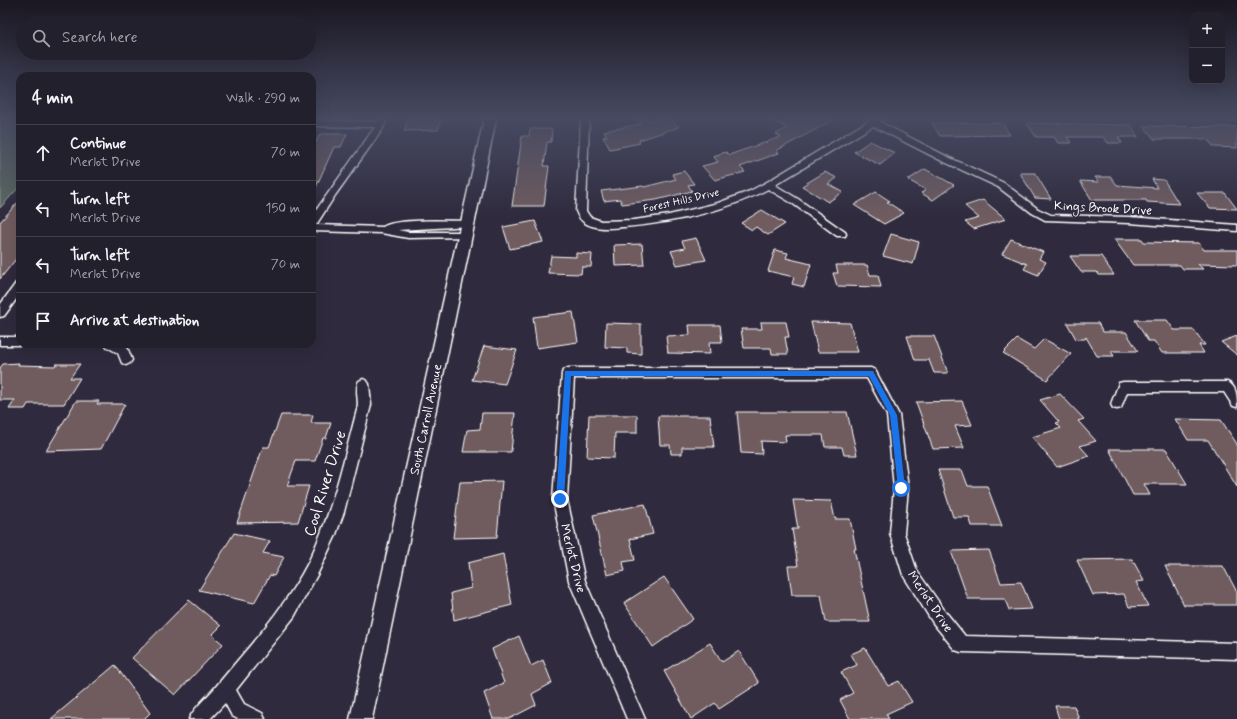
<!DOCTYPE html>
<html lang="en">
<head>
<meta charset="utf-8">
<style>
	:root { --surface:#23202e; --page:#2b2836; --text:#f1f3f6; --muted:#a3a3aa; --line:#403e4a }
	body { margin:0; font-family:Mynerve,sans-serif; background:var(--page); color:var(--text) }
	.controls { position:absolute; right:12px; top:12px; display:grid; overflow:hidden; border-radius:8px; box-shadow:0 4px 16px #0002 }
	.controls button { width:36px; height:36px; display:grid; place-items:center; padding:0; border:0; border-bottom:1px solid var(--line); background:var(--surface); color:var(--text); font:20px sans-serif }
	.stop { position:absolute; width:12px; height:12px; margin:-9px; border:3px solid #1a73e8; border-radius:50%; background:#fff }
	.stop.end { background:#1a73e8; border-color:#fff; box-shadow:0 1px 4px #0008 }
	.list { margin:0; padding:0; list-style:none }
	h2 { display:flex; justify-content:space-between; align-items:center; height:52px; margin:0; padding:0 16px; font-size:17px }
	h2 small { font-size:13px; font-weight:400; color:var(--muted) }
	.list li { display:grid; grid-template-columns:26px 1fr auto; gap:12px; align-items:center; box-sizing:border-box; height:56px; padding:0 16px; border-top:1px solid var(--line) }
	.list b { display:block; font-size:15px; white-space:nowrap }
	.list p { margin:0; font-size:13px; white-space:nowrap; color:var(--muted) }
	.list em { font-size:13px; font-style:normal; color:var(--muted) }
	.icon { flex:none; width:22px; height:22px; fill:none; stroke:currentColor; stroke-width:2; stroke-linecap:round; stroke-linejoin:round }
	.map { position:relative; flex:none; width:1237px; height:719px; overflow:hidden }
	.search { position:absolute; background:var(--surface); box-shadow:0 4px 16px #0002; left:16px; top:16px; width:300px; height:44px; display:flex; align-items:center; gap:10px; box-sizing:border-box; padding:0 14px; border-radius:22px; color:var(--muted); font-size:15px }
	.panel { position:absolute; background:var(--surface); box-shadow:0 4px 16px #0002; left:16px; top:72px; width:300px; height:276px; border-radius:12px }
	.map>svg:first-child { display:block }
</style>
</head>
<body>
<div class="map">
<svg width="1237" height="719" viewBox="0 0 1237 719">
	<rect width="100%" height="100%" fill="#2f2a3d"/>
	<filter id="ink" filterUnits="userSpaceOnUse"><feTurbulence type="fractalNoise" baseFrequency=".025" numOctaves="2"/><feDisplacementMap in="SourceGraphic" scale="8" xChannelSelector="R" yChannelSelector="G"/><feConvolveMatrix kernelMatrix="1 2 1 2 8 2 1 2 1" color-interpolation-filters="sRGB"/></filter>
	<g filter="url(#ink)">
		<path fill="#5c6a60" stroke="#aeb4b0" d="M0,119h20v67l-20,22z"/>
		<g fill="#705b5e" stroke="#fff">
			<path d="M408,119h33l-3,11 -34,1z"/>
			<path d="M636,119h14l2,2 7,-2h10l10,8 -40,13 1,3 -30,6 -7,-12 4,-1 -3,-5 37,-7z"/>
			<path d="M770,119h65l-59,32 3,2 -39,14 5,5 -30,8 -13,-14 16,-4 -5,-6 13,-4 3,3 52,-18 -5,-3 11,-6z"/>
			<path d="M932,123h70l8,12 -70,1z"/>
			<path d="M1027,123l104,2 7,12h-20l4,6h-14l-5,-6h-36l4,6h-13l-4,-6h-18z"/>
			<path d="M1144,126l93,1v21l-23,-1 -7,-8h-53z"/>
			<path d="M530,129h22l-1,13h-4l-3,24h5l-5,40h-32l10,-70h7z"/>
			<path d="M320,134h27l-6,13h-7l-22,49v-54h4z"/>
			<path d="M870,141l25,12 -15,12 -26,-13z"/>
			<path d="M925,169l29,16 -21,15 -12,-7 5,-3 -18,-10z"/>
			<path d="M684,171l10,13 -6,1 4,6 -36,9 -34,4 -2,-5 -16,2 -3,-10 42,-5 1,1 32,-8 -4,-5z"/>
			<path d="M825,172l12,6 -9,6 15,8 -15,10 -26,-16z"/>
			<path d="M1020,173h15l16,26 -16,-1z"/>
			<path d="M1095,177h16l6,8 40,3 -5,-9 12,1 15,24 -32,-2 -1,-2h-54l-12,-19 19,1z"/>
			<path d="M876,192l14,9 -3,1 17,11 -20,11 -30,-19z"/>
			<path d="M1197,193h28l12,16 -27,-1z"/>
			<path d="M20,200v54l-20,25v-57z"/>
			<path d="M983,200l23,19 -32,10 -9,-7 14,-4 -14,-12z"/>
			<path d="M762,210l23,14 -17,11 -12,-8 -4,3 -11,-7z"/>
			<path d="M535,221l8,21 -33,7 -7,-22z"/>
			<path d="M891,234l28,8 -6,22 -30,-8z"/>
			<path d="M696,238l10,22 -29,5 -6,-14 14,-3 -3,-7z"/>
			<path d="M1011,239l32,13 -4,7 7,3 -8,13 -14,-6 3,-5 -25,-10z"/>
			<path d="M1114,239h28l2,3 55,1 5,7h33v15l-39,-1 5,5h-20l-3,-4h-47z"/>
			<path d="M642,244l2,21 -29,1 -1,-21z"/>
			<path d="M775,250l13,3 -2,5 25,6 -7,23 -12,-3 2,-7 -26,-6z"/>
			<path d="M576,253l16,1 -1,13h-9l-1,7 -33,-1 3,-17 25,1z"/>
			<path d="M1070,256h31l13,19h-15l-2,-3h-16z"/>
			<path d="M836,265h31l3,10h8l3,12 -44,-1 -4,-13h5z"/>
			<path d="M573,312l5,30 -41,6 -4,-31z"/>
			<path d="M1135,320h32l7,10h20l11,15h-6l5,8h-42l-8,-12h-6z"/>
			<path d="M761,322h25l3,15h-4l3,17h-16l-1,-6h-27l-3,-19h21z"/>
			<path d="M811,322l39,1 8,29h-40z"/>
			<path d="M606,323l35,1v30l-14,-1v-5l-22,-1z"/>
			<path d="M1067,323h31l5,9h23l12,19h-27l3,5h-17l-11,-19 -1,2h-9z"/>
			<path d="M689,325h31l2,17h-13l1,12 -42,-1 -2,-17 24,-1z"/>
			<path d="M907,336h27l14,37h-14l-5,-13h-14z"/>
			<path d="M1237,336v19l-16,-13z"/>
			<path d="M1017,339l17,10 10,-10 27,15 -24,26 -44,-27z"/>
			<path d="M484,346l33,4 -12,34 -33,-4z"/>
			<path d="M19,363l-1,2 37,1 1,-2h24l-10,14h10l-16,26h-36l-3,5h-16l6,-9h-15v-32l3,-4z"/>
			<path d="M1060,394l24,25 -6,2 18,20 -16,5 9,10 -32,11 -25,-30 29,-9 -5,-5 3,-1 -19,-22z"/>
			<path d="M76,401h23l-2,3h28l-24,45 -55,2z"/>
			<path d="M962,401l10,24 -17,1 9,22 -31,1 -17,-47z"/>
			<path d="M737,412h110l10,43h-13l-2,-8h-17l-2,-12h-38l1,7 -25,-1 1,13 -21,-1z"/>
			<path d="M482,413h33l-4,39h-48l4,-22 13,-1z"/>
			<path d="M281,415h32l-2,8h20l-5,15h-3l-8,23h-19l-9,25h22l-11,36 -61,1 26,-76h6z"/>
			<path d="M589,415h48v18h-22l-1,25 -27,-1z"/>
			<path d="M658,416h52l4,31h-32v7h-11l-1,-9h-10z"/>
			<path d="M1175,419l46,1 16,24v43l-29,-47h-20z"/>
			<path d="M1109,449h57l21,35h-43l6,11h-17z"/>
			<path d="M938,470h24l6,16h19l15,40h-30l-3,-9h-16z"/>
			<path d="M502,481l-5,56 -44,1 7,-56z"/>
			<path d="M793,500l38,1 4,18h15l6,30h-2l16,73h-44l-5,-27h-29l-4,-29h10l-6,-37h6z"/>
			<path d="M645,504l8,30 -23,5 5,21 -12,2 2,9 -18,4 -14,-60z"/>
			<path d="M234,533l36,8 -7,12 21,4 -10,19 -4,-1 -16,28 -55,-13z"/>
			<path d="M989,550l12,33 20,-1 11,27 -23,1 -4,-11h-37l-17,-48z"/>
			<path d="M503,554l9,51 -58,15 -3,-27 20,-5 -3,-25z"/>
			<path d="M1132,559l12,22 -8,1 12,24 -19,1 -5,-13 -31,1 -16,-35z"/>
			<path d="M1165,566h58l14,26v13h-53z"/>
			<path d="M664,577l29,42 -40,28 -29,-44z"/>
			<path d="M189,600l32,26 -9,9 11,9 -48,51 -43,-37z"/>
			<path d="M519,636l12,30 12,-6 9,23 -20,11 4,11 -27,14h-16l-9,-26 20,-10 -12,-34z"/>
			<path d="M710,643l12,19 17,-11 20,32 -40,26 -4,-6 -24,16 -27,-48z"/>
			<path d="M865,648l23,38 11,-5 13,21 -26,12 3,5h-39l-10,-19 13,-7 -12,-21 16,-7 -6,-11z"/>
			<path d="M115,665l35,48 -6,6h-93z"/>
			<path d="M1055,706h19l5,13h-20z"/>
		</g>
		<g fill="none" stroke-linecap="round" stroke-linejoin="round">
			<g stroke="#fff" stroke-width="3">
				<g id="minor">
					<path d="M379,119h8l-5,11 -46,64 -20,31 67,2c11,-9 68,-6 85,-6l5,3 -1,2 -74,4 10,2h57l4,1 1,2 -1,2 -61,1 -27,-5 -69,-2v-15l63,-89 -63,-1v-6l65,2z"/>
					<path d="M581,119h8l-3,92 4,6 11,4 33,-1 35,-5 49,-12 32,-12 17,-9 103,-62 13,-1 -3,3 64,33 60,28 34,26 13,6 78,2 108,8v6l-108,-8 -84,-3 -13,-7 -34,-26 -60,-28 -65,-33 -98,59 23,14 47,33 1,2 -1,2h-8l-45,-33 -24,-14c-45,23 -95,34 -144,38 -12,1 -28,3 -39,-4 -5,-3 -7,-7 -9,-12z"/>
					<path d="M20,282v12l-16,22 -4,1v-12l16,-22z"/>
					<path d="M0,337h20v7h4l-4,1h-20z"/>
					<path d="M105,344h17l5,3 5,13 -2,3 -4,2 -4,-2 -4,-10 -11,-6z"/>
					<path d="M568,368h303l4,2 24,45 9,73 -4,45 13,38 28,40 20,25 272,7v16l-276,-7 -6,-2 -22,-27 -30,-48 -13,-42 4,-45 -7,-73 -20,-37h-293l-7,121 18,82 60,138h-18l-58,-138 -16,-82 9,-126 2,-3z"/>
					<path d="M363,379l4,2 2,3 2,21 -27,107 -9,25 -18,38 -23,42 -58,73 8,14 18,9 3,6h-27l-6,-3 -7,-13 -15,16h-21c6,-13 20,-23 29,-35 32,-39 67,-76 90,-121 24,-49 35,-101 49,-153 3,-9 -3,-21 2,-29z"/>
					<path d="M1123,382h104c10,4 10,15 10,25l-4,-1 -9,-14h-97l-6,16 -4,1 -4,-1 -2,-4 8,-21z"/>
				</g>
			</g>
			<g stroke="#fff" stroke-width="3">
				<path id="secondary" d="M484,119h12l-124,600h-22z"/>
			</g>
			<use href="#minor" fill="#2f2a3d" fill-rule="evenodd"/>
			<use href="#secondary" fill="#2f2a3d" fill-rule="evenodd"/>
		</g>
	</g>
	<linearGradient id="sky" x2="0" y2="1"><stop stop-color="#1a1722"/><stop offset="0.54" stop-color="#474a62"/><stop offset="1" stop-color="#474a62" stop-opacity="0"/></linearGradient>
	<rect width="1237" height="219" fill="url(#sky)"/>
	<path fill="#1a73e8" d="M565,371h308l24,44 8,73 -4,3 -3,-3 -8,-73 -21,-39h-298l-7,123 -4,4 -4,-4z"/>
	<g text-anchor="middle" stroke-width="3" stroke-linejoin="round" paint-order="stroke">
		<g font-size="11" fill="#fff" stroke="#2f2a3d">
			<text transform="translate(681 200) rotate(-13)" y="4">Forest Hills Drive</text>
		</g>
		<g font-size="13" fill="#fff" stroke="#2f2a3d">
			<text transform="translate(1103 207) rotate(3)" y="5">Kings Brook Drive</text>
			<text transform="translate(425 419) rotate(-78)" y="5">South Carroll Avenue</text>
			<text transform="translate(574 558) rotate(76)" y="5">Merlot Drive</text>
			<text transform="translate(931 601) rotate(56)" y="5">Merlot Drive</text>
		</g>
		<g font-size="16" fill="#fff" stroke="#2f2a3d">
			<text transform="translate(324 483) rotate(-73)" y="6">Cool River Drive</text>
		</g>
	</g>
</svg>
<div class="controls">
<button>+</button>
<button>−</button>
</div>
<div class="stop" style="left:901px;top:488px"></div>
<div class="stop end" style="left:560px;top:499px"></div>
<div class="search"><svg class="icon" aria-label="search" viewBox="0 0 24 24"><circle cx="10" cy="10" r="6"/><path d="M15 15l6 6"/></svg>Search here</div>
<section class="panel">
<h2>4 min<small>Walk · 290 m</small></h2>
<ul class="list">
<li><svg class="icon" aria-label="ahead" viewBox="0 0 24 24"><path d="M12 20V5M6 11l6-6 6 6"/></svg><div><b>Continue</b><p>Merlot Drive</p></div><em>70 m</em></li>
<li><svg class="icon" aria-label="left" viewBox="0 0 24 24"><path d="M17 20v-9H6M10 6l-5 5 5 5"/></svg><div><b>Turn left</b><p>Merlot Drive</p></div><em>150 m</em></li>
<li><svg class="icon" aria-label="left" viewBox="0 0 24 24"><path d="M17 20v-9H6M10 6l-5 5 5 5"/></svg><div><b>Turn left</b><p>Merlot Drive</p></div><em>70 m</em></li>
<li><svg class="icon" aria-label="arrive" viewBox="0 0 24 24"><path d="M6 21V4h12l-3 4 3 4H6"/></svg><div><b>Arrive at destination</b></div></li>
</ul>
</section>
</div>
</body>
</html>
